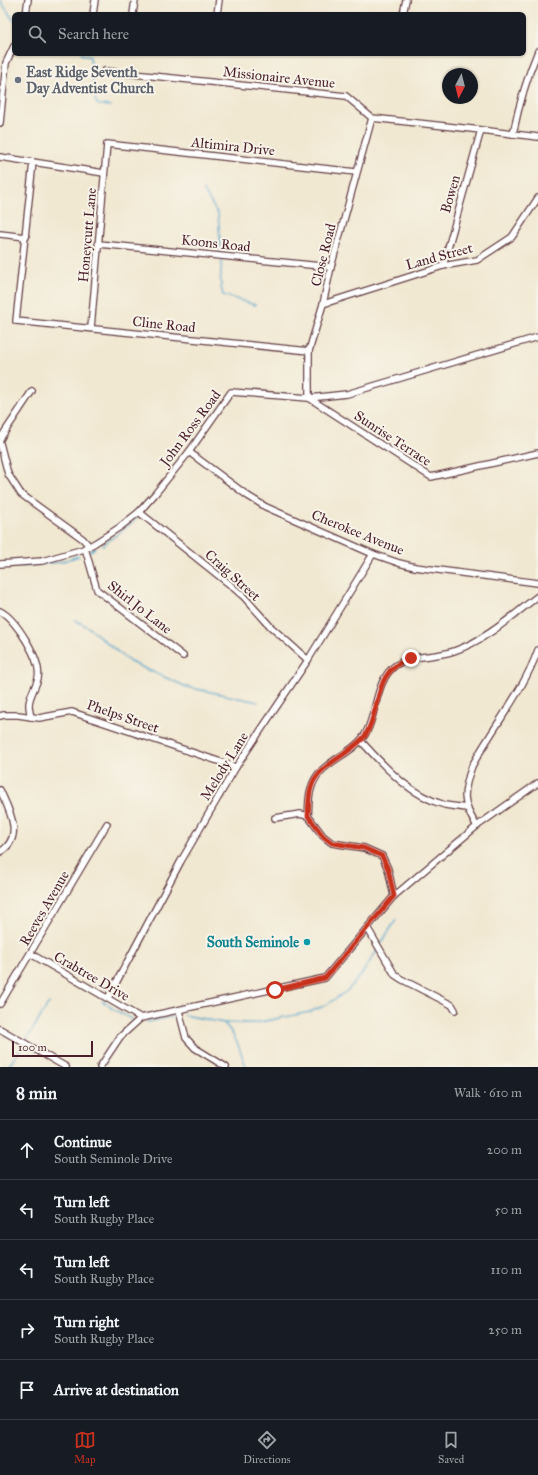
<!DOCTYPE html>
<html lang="en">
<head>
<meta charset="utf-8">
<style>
	:root { --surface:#171b24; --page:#20242c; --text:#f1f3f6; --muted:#9ea1a6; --line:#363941; --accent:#c8321e }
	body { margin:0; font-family:"IM FELL Great Primer",serif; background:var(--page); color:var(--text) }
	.compass { position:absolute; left:442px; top:68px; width:36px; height:36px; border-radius:50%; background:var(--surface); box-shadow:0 1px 3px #0004; rotate:187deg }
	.scale { position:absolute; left:12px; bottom:10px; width:81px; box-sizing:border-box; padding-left:4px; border:2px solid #4a1f2b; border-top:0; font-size:11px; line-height:14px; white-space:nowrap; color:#4a1f2b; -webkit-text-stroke:3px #f7f3e8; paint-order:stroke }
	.stop { position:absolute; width:12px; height:12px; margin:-9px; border:3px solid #c8321e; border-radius:50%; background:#fff }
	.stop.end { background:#c8321e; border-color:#fff; box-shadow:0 1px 4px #0008 }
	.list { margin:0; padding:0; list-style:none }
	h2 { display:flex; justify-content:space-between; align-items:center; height:52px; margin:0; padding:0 16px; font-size:17px }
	h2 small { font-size:13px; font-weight:400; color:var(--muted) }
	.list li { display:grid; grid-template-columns:26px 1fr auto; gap:12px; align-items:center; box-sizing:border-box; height:60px; padding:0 16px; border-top:1px solid var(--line) }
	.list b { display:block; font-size:15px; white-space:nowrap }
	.list p { margin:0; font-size:13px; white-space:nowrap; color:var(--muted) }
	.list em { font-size:13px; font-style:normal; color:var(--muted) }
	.icon { flex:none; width:22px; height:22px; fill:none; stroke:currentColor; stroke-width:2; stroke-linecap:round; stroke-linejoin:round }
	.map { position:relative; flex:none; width:538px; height:1067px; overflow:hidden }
	.search { position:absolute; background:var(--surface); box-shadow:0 1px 3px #0004; left:12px; right:12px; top:12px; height:44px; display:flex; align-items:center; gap:10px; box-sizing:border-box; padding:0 14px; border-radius:6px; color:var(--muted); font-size:15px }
	.sheet { height:352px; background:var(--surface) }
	nav { display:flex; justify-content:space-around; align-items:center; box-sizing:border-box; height:56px; border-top:1px solid var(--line); background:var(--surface); font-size:11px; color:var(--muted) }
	nav a { display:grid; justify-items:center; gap:2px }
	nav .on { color:var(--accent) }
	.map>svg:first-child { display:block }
</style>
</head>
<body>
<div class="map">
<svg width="538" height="1067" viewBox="0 0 538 1067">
	<rect width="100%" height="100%" fill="#f7f3e8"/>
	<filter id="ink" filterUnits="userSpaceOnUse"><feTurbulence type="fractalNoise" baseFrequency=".025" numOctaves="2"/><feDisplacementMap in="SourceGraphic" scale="8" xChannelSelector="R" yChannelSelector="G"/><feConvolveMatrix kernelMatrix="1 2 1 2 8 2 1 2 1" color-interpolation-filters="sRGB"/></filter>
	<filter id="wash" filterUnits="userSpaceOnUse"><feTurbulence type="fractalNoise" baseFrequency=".012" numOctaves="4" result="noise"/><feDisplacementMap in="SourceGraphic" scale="16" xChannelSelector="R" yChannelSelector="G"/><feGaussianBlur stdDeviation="0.9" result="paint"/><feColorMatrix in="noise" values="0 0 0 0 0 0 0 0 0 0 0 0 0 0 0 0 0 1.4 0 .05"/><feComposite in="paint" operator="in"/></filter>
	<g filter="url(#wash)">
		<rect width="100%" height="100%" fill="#f1e8d1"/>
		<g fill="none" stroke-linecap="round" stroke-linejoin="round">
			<g stroke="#50a4cc" stroke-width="1.5">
				<path d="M0,0l14,21"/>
				<path d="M81,54l9,3 6,46 4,2 11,1"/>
				<path d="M203,190l15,24 3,37"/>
				<path d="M222,260c-1,13 -3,23 1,35l32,10"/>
				<path d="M103,545l34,-26"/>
				<path d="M90,551l5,-3"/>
				<path d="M11,567l49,-5 19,-6"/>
				<path d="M75,620l13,7 42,35 57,25 71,15"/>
				<path d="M380,945l16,-25"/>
				<path d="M102,1001c4,2 8,5 11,8 6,4 12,5 19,11"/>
				<path d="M184,1015l40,8h31l55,-11 18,-8 20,-14 13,-15 17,-26"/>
				<path d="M147,1022l29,-6"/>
				<path d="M224,1023c13,14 16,27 22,44"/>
				<path d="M27,1039l22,-36"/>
				<path d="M8,1067l14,-20"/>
			</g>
		</g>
	</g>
	<g filter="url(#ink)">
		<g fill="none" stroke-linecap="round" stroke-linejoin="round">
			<g stroke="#633d44" stroke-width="8">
				<g id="minor">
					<path d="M26,14l2,-14"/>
					<path d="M93,14l2,-14"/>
					<path d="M133,14l2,-14"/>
					<path d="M217,14l2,-14"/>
					<path d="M403,14l3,-14"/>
					<path d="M105,71l241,25 26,22 109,12 57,7"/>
					<path d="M372,118l-41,149 -8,37 -14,47v47l122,79 107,-24"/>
					<path d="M0,123l6,-60 8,-17"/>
					<path d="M513,134c6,-29 13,-55 25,-83"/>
					<path d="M0,157l104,16"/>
					<path d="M33,162l-17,159 293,30"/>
					<path d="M0,234l26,3"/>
					<path d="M99,244l232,23"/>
					<path d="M443,266l38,-136"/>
					<path d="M323,304l120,-38 34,-6 35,-23 26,-39"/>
					<path d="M91,328l16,-184 249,28"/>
					<path d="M0,439l32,-48"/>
					<path d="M0,443l8,31 13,20 62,45 6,7"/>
					<path d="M189,452l59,44 18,11 107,47 26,9 16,4 123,16"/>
					<path d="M139,512l89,71 16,14 27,30 37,33"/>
					<path d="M85,548l12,42 86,66"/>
					<path d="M0,564l42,-3 42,-12 11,-6 25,-16 19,-15 16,-18 34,-42 42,-60 78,6 38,-4 191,-57"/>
					<path d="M0,611c16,8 42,50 38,67 -2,9 -9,18 -9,27 0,4 1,8 2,12"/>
					<path d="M0,716l4,-1h14l21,3 33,-6 164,55"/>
					<path d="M361,741c24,26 48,54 84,64 7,1 14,2 22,3"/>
					<path d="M0,790c9,20 25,47 0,62"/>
					<path d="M275,818l25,-4 8,2"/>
					<path d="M477,826c-16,-23 -14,-35 -5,-60 21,-39 51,-74 66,-116"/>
					<path d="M394,896l-6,-27 -6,-13 -18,-8 -32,-5 -9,-7 -15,-20c1,-9 0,-19 3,-27 7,-29 44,-33 56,-58 10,-20 9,-52 29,-66 17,-11 39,-7 58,-14 32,-11 58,-35 84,-55"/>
					<path d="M368,929l27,46 6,4 51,26 3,5"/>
					<path d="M31,954l110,64"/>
					<path d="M108,998l73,-137 55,-94 72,-107 65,-106"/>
					<path d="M0,1004l107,-180"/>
					<path d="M179,1011l7,27 9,10 31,19"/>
					<path d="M0,1029l66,38"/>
					<path d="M100,1067l20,-30 21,-19 184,-40 69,-82 83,-70 61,-43"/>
				</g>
			</g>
			<use href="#minor" stroke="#fff" stroke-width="5.5"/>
		</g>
	</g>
	<g fill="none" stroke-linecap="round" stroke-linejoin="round" filter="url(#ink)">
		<path stroke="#c8321e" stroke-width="5" d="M275,990l50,-12 69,-82 -6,-27 -6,-13 -18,-8 -32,-5 -9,-7 -15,-20c1,-9 0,-19 3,-28 4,-16 20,-25 33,-34 8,-6 15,-11 21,-18 18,-29 6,-65 46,-78"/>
	</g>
	<circle fill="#6b7280" stroke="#f7f3e8" stroke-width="1.5" cx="18" cy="80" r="4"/>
	<circle fill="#0f9aa8" stroke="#f7f3e8" stroke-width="1.5" cx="307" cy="942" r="4"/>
	<g text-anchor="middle" stroke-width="4" stroke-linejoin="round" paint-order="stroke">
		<g font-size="14" font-weight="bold" fill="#5b616d" stroke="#f7f3e8" text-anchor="start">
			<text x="26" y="77">East Ridge Seventh<tspan x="26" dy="16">Day Adventist Church</tspan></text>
		</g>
		<g font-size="14" fill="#4a1f2b" stroke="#f7f3e8">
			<text transform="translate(279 77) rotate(6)" y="5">Missionaire Avenue</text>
			<text transform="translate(233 146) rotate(6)" y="5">Altimira Drive</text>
			<text transform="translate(450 194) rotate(-74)" y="5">Bowen</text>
			<text transform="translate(87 235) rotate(-85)" y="5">Honeycutt Lane</text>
			<text transform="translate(216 243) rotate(6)" y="5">Koons Road</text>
			<text transform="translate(323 255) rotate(-76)" y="5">Close Road</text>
			<text transform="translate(439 256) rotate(-15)" y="5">Land Street</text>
			<text transform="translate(164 324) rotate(6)" y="5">Cline Road</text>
			<text transform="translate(190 428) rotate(-53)" y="5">John Ross Road</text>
			<text transform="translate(393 438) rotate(33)" y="5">Sunrise Terrace</text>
			<text transform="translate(358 532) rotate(22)" y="5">Cherokee Avenue</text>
			<text transform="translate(233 575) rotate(42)" y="5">Craig Street</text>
			<text transform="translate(140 607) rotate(38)" y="5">Shirl Jo Lane</text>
			<text transform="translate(123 716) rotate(19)" y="5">Phelps Street</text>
			<text transform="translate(224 766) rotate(-58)" y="5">Melody Lane</text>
			<text transform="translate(44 908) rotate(-60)" y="5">Reeves Avenue</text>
			<text transform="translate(92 976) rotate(30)" y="5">Crabtree Drive</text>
		</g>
		<g font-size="14" font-weight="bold" fill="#0d838f" stroke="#f7f3e8" text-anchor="end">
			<text x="299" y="947">South Seminole</text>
		</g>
	</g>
</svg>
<svg class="compass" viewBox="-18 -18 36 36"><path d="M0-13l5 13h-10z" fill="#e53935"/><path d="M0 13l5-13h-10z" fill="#9ea1a6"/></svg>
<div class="scale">100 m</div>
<div class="stop" style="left:275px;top:990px"></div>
<div class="stop end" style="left:411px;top:658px"></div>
<div class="search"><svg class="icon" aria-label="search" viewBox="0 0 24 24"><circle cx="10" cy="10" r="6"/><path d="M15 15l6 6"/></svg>Search here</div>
</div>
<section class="sheet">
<h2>8 min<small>Walk · 610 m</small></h2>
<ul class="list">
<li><svg class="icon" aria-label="ahead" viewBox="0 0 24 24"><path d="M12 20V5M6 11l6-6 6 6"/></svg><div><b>Continue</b><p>South Seminole Drive</p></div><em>200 m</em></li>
<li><svg class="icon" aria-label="left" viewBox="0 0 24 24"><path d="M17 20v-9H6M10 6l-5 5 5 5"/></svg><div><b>Turn left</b><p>South Rugby Place</p></div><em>50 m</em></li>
<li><svg class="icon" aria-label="left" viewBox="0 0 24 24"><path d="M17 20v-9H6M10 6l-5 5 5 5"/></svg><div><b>Turn left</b><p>South Rugby Place</p></div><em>110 m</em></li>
<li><svg class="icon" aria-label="right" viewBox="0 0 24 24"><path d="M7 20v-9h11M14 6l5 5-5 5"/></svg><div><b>Turn right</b><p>South Rugby Place</p></div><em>250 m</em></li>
<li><svg class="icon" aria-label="arrive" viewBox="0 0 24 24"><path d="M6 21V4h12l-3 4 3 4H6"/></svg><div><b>Arrive at destination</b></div></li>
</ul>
</section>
<nav>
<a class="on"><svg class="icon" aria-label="map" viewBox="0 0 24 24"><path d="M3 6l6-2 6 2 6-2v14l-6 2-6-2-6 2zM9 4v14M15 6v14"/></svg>Map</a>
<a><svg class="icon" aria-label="directions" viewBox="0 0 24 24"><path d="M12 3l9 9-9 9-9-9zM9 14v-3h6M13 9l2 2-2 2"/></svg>Directions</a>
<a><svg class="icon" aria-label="saved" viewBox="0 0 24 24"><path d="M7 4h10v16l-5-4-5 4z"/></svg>Saved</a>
</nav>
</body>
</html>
